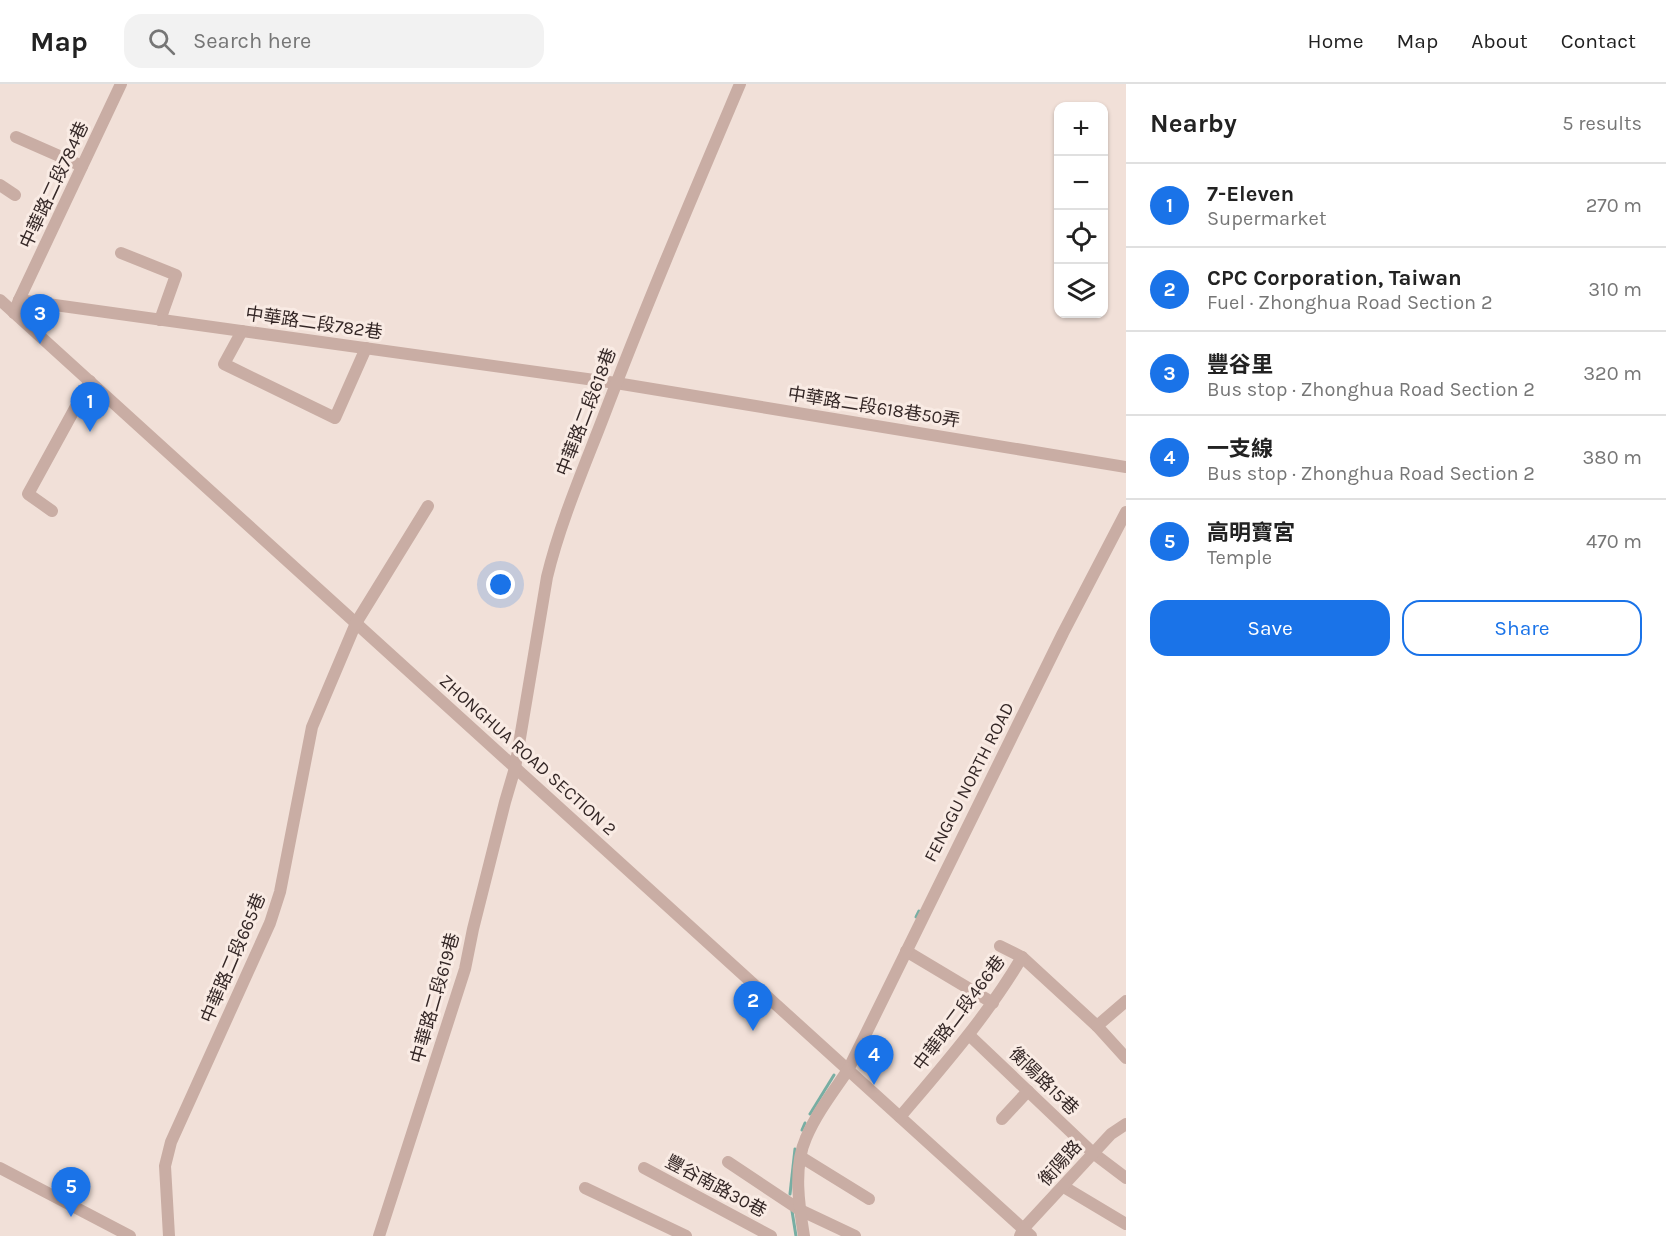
<!DOCTYPE html>
<html lang="en">
<head>
<meta charset="utf-8">
<style>
	:root { --surface:#fff; --page:#f2f2f2; --text:#222; --muted:#767676; --line:#e0e0e0; --accent:#1a73e8 }
	body { margin:0; font-family:Karla,"Noto Sans TC",sans-serif; background:var(--page); color:var(--text) }
	.controls { position:absolute; right:18px; top:18px; display:grid; overflow:hidden; border-radius:12px; box-shadow:0 2px 4px #0004 }
	.controls button { width:54px; height:54px; display:grid; place-items:center; padding:0; border:0; border-bottom:2px solid var(--line); background:var(--surface); color:var(--text); font:30px sans-serif }
	.you { position:absolute; left:501px; top:501px; width:21px; height:21px; margin:-15px; border:4px solid #fff; border-radius:50%; background:#1a73e8; box-shadow:0 0 0 9px #1a73e833 }
	.badge { display:grid; place-items:center; width:39px; height:39px; border-radius:50%; background:var(--accent); color:#fff; font-size:20px; font-weight:700 }
	.pin { position:absolute; translate:-50% -50px; filter:drop-shadow(0 2px 3px #0008) }
	.pin::after { content:''; position:absolute; top:32px; width:21px; height:18px; background:inherit; clip-path:polygon(0 0,100% 0,50% 100%) }
	.list { margin:0; padding:0; list-style:none }
	h2 { display:flex; justify-content:space-between; align-items:center; height:78px; margin:0; padding:0 24px; font-size:26px }
	h2 small { font-size:20px; font-weight:400; color:var(--muted) }
	.list li { display:grid; grid-template-columns:39px 1fr auto; gap:18px; align-items:center; box-sizing:border-box; height:84px; padding:0 24px; border-top:2px solid var(--line) }
	.list b { display:block; font-size:22px; white-space:nowrap }
	.list p { margin:0; font-size:20px; white-space:nowrap; color:var(--muted) }
	.list em { font-size:20px; font-style:normal; color:var(--muted) }
	.actions { display:flex; gap:12px; padding:18px 24px }
	.actions a { flex:1; padding:14px 0; border:2px solid var(--accent); border-radius:18px; text-align:center; font-size:21px; color:var(--accent) }
	.actions .main { background:var(--accent); color:#fff }
	.icon { flex:none; width:33px; height:33px; fill:none; stroke:currentColor; stroke-width:2; stroke-linecap:round; stroke-linejoin:round }
	.map { position:relative; flex:none; width:1126px; height:1152px; overflow:hidden }
	header { display:flex; align-items:center; gap:36px; box-sizing:border-box; height:84px; padding:0 30px; background:var(--surface); border-bottom:2px solid var(--line) }
	header strong { font-size:28px }
	nav { display:flex; gap:33px; margin-inline-start:auto; font-size:21px }
	.search { width:420px; height:54px; background:var(--page); display:flex; align-items:center; gap:15px; box-sizing:border-box; padding:0 21px; border-radius:18px; color:var(--muted); font-size:22px }
	main { display:flex }
	aside { flex:1; background:var(--surface) }
	.map>svg:first-child { display:block }
</style>
</head>
<body>
<header>
<strong>Map</strong>
<div class="search"><svg class="icon" aria-label="search" viewBox="0 0 24 24"><circle cx="10" cy="10" r="6"/><path d="M15 15l6 6"/></svg>Search here</div>
<nav><a>Home</a><a>Map</a><a>About</a><a>Contact</a></nav>
</header>
<main>
<div class="map">
<svg width="1126" height="1152" viewBox="0 0 1126 1152">
	<rect width="100%" height="100%" fill="#f1e0d8"/>
	<g fill="none" stroke-linecap="round" stroke-linejoin="round">
		<g stroke="#77aea3" stroke-width="3">
			<path d="M916,833l3,-6"/>
			<path d="M810,1030l24,-39"/>
			<path d="M802,1046l3,-7"/>
			<path d="M790,1110l5,-45"/>
			<path d="M792,1127l4,25"/>
		</g>
		<g stroke="#c9ada4" stroke-width="12">
			<path d="M16,53l66,29"/>
			<path d="M0,101l15,10"/>
			<path d="M121,169l55,22 -16,45"/>
			<path d="M0,216l1031,936"/>
			<path d="M19,216l102,-216"/>
			<path d="M14,229l5,-13 597,83 510,84"/>
			<path d="M242,247l-18,33 111,54 31,-70"/>
			<path d="M52,427l-24,-17 62,-113"/>
			<path d="M1000,862l22,11 75,69 29,32"/>
			<path d="M906,867l87,52"/>
			<path d="M1097,942l29,-25"/>
			<path d="M969,951l124,118 33,25"/>
			<path d="M900,1033c44,-52 88,-102 122,-160"/>
			<path d="M1002,1035l26,-28"/>
			<path d="M801,1073l68,42"/>
			<path d="M728,1078l72,48 55,26"/>
			<path d="M0,1084l130,68"/>
			<path d="M644,1084l127,68"/>
			<path d="M1064,1103l62,37"/>
			<path d="M585,1104l101,48"/>
			<path d="M169,1152l-4,-70 6,-24 99,-219 10,-31 32,-165 44,-104 72,-117"/>
			<path d="M379,1152l86,-267 8,-40 32,-127 10,-34 32,-191c13,-54 36,-107 56,-159 43,-113 90,-223 137,-334"/>
			<path d="M804,1152c-5,-30 -11,-69 2,-98 10,-24 27,-46 42,-68l215,-437 63,-121"/>
			<path d="M1020,1152l3,-7 88,-95 15,-10"/>
		</g>
	</g>
	<g text-anchor="middle" stroke-width="6" stroke-linejoin="round" paint-order="stroke">
		<g font-size="18" fill="#342726" stroke="#f9ebe4">
			<text transform="translate(54 101) rotate(-65)" y="6">中華路二段784巷</text>
			<text transform="translate(314 239) rotate(8)" y="6">中華路二段782巷</text>
			<text transform="translate(874 323) rotate(9)" y="6">中華路二段618巷50弄</text>
			<text transform="translate(586 328) rotate(-69)" y="6">中華路二段618巷</text>
			<text transform="translate(528 671) rotate(42)" y="6">ZHONGHUA ROAD SECTION 2</text>
			<text transform="translate(969 698) rotate(-63)" y="6">FENGGU NORTH ROAD</text>
			<text transform="translate(233 874) rotate(-67)" y="6">中華路二段665巷</text>
			<text transform="translate(435 914) rotate(-74)" y="6">中華路二段619巷</text>
			<text transform="translate(959 929) rotate(-53)" y="6">中華路二段466巷</text>
			<text transform="translate(1044 997) rotate(44)" y="6">衡陽路15巷</text>
			<text transform="translate(1060 1079) rotate(-48)" y="6">衡陽路</text>
			<text transform="translate(716 1102) rotate(28)" y="6">豐谷南路30巷</text>
		</g>
	</g>
</svg>
<div class="controls">
<button>+</button>
<button>−</button>
<button><svg class="icon" aria-label="locate" viewBox="0 0 24 24"><circle cx="12" cy="12" r="6"/><path d="M12 2v4M12 18v4M2 12h4M18 12h4"/></svg></button>
<button><svg class="icon" aria-label="layers" viewBox="0 0 24 24"><path d="M12 4l9 5-9 5-9-5zM3 14l9 5 9-5"/></svg></button>
</div>
<div class="you"></div>
<div class="pin badge" style="left:90px;top:348px">1</div>
<div class="pin badge" style="left:753px;top:947px">2</div>
<div class="pin badge" style="left:40px;top:260px">3</div>
<div class="pin badge" style="left:874px;top:1001px">4</div>
<div class="pin badge" style="left:71px;top:1133px">5</div>
</div>
<aside>
<h2>Nearby<small>5 results</small></h2>
<ul class="list">
<li><span class="badge">1</span><div><b>7-Eleven</b><p>Supermarket</p></div><em>270 m</em></li>
<li><span class="badge">2</span><div><b>CPC Corporation, Taiwan</b><p>Fuel · Zhonghua Road Section 2</p></div><em>310 m</em></li>
<li><span class="badge">3</span><div><b>豐谷里</b><p>Bus stop · Zhonghua Road Section 2</p></div><em>320 m</em></li>
<li><span class="badge">4</span><div><b>一支線</b><p>Bus stop · Zhonghua Road Section 2</p></div><em>380 m</em></li>
<li><span class="badge">5</span><div><b>高明寶宮</b><p>Temple</p></div><em>470 m</em></li>
</ul>
<div class="actions"><a class="main">Save</a><a>Share</a></div>
</aside>
</main>
</body>
</html>
